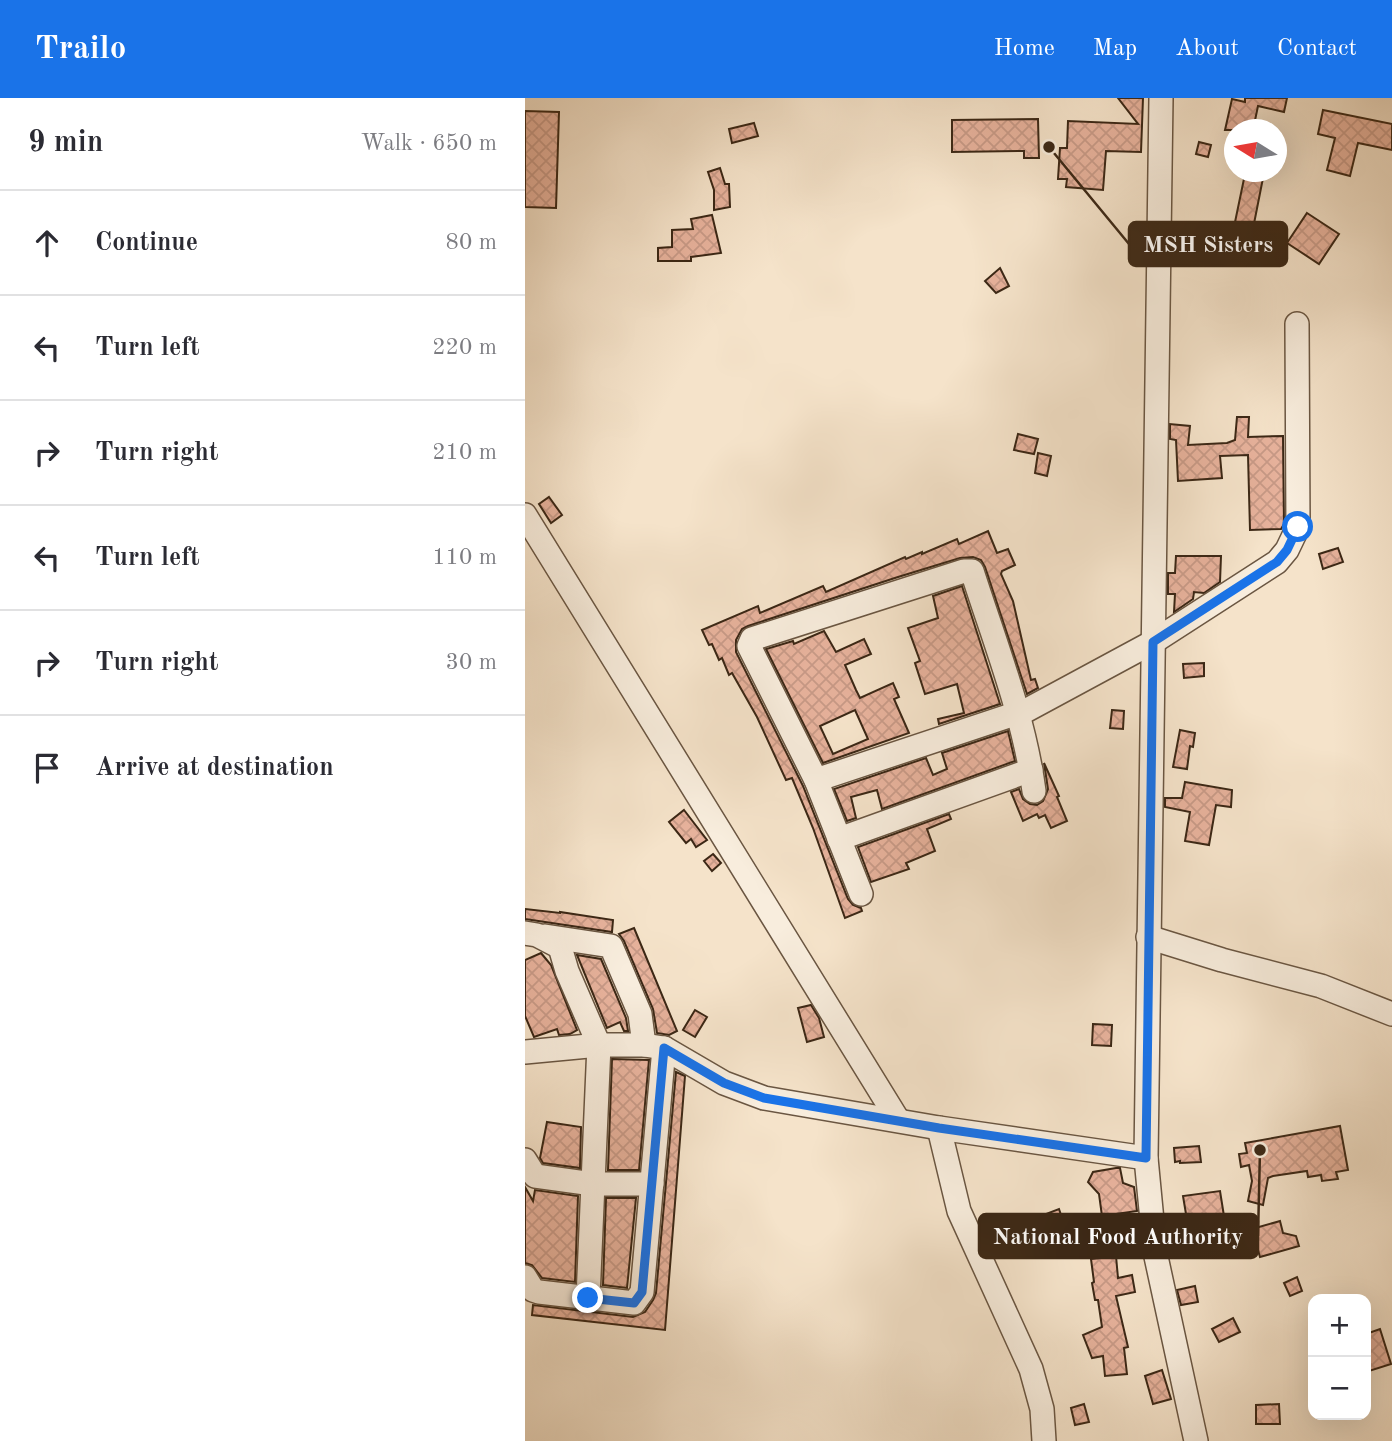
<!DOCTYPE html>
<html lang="en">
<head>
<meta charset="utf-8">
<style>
	:root { --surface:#fff; --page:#f2f2f3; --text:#2b2b33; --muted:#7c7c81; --line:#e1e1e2; --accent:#1a73e8 }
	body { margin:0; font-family:"Old Standard TT",serif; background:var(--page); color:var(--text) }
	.controls { position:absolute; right:21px; bottom:21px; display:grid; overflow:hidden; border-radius:14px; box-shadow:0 7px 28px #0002 }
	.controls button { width:63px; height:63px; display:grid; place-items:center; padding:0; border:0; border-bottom:2px solid var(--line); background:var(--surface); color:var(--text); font:35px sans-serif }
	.compass { position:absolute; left:699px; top:21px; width:63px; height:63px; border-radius:50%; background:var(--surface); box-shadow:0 7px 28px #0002; rotate:281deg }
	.stop { position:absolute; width:21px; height:21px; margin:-16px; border:5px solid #1a73e8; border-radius:50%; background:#fff }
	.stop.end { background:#1a73e8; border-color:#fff; box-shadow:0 2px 7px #0008 }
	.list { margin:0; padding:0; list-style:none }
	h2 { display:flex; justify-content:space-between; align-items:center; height:91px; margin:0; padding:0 28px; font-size:30px }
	h2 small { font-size:23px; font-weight:400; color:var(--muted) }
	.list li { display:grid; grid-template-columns:46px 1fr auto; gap:21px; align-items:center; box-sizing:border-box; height:105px; padding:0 28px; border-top:2px solid var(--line) }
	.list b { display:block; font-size:26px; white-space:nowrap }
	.list em { font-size:23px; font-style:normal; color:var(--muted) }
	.icon { flex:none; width:38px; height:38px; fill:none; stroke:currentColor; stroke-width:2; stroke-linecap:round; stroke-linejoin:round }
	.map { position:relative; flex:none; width:867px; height:1343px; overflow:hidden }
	header { display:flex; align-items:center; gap:42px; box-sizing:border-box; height:98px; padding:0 35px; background:var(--accent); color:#fff }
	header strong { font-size:33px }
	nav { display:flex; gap:38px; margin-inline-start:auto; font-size:24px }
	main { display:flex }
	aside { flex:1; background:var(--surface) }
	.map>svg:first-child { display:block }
</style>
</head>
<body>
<header>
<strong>Trailo</strong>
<nav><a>Home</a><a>Map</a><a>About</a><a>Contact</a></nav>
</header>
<main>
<aside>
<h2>9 min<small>Walk · 650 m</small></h2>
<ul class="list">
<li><svg class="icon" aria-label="ahead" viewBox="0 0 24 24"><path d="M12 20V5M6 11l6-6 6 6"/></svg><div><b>Continue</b></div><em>80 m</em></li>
<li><svg class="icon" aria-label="left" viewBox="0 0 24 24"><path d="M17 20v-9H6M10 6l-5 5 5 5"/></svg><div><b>Turn left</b></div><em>220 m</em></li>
<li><svg class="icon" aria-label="right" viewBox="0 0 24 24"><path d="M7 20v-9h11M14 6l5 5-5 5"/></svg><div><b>Turn right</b></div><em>210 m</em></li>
<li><svg class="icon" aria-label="left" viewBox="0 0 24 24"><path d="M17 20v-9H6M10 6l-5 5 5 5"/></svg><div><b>Turn left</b></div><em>110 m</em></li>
<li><svg class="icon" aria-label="right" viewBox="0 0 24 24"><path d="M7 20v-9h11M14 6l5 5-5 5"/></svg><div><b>Turn right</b></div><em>30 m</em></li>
<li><svg class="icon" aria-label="arrive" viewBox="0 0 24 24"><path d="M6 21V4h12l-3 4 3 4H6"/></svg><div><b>Arrive at destination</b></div></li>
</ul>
</aside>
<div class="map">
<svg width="867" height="1343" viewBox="0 0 867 1343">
	<defs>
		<pattern id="building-cross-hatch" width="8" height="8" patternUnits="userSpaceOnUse" patternTransform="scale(1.75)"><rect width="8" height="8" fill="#e7b29c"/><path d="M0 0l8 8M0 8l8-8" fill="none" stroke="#c79986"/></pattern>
	</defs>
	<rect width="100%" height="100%" fill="#f5e3ca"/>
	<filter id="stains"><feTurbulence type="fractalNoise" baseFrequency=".00286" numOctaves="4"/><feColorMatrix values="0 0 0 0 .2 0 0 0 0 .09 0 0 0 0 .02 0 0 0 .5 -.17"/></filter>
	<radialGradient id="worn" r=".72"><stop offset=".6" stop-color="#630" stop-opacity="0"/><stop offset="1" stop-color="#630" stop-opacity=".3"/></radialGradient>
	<g fill="url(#building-cross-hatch)" stroke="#3b2715" stroke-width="2" fill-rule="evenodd">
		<path d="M593,0h25l-2,54 -35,-1 -3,39 -37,-3 1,-8h-9l2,-31h7l1,-27 70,3z"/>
		<path d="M720,0h42l-3,14 -26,-6 -5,24h-28l7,-31 13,3z"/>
		<path d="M798,12l69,14v26l-34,-7 -8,33 -23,-6 8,-32 -17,-4z"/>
		<path d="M0,13l34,1 -3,96 -31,-1z"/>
		<path d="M513,21l1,39h-15v-7l-72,1v-32z"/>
		<path d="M229,25l4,13 -26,7 -3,-14z"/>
		<path d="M674,44l12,3 -3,12 -12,-3z"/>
		<path d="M195,70l5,16h4l1,23 -16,3v-20l-6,-18z"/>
		<path d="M720,76l18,4 -15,76 -19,-3z"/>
		<path d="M782,115l32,21 -20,30 -32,-21z"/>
		<path d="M187,117l9,38 -30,4v4h-33v-13l14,-1v-17l21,-1 -2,-10z"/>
		<path d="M475,170l9,18 -13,7 -11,-12z"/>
		<path d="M712,319h12l-1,20 35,-1 1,88 -3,5 -31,1 -2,-75 -28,1 2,22 -44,3 -2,-41 -6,-1v-15l20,2 -2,19 39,-2 8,-3z"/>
		<path d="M493,336l20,5 -4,15 -20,-4z"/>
		<path d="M513,355l13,3 -4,20 -12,-3z"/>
		<path d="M24,399l13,18 -11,8 -12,-19z"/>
		<path d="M463,433l9,22 11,-4 7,16 -13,6 -1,3 12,27 18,79 4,-1 3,9 -11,6 -42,-127 -4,-7 -8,-3 -13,1 -62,19 -150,49 -6,3 -6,11v12l67,134 45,113 5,6 8,3 1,3 -17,7 -32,-90 -21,-50 -6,2 -29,-63 -25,-44 -3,2 -7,-17 -3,2 -7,-16 -3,1 -7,-15 56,-24 2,7 63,-27 3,6 79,-35 1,2 16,-7v2l35,-15 2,5z"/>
		<path d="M813,450l5,14 -20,7 -4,-15z"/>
		<path d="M651,458h45l-1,26 -16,11 -10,-1 -1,7 -19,13 1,-18h-7v-21h7z"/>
		<path d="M437,488l38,118 -61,20 -1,-5 26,-6 -7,-29 -32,10 -10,-31 5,-2 -12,-33 30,-10 -5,-22z"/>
		<path d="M299,533l12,21 28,-13 7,15 -26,11 11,25 4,8 33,-15 6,14 -5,2 15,34 -86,30 -57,-114 27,-8 1,3zM330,612l13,29 -35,15 -13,-28z"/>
		<path d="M679,565v13l-20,2 -1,-14z"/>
		<path d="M587,612l12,1 -1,18 -13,-1z"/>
		<path d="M655,632l15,3 -2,14 -3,-1 -3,23 -14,-2z"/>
		<path d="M483,633l7,30 -133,48 -5,-19 -26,7 5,21 -9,3 -13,-32 92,-31 7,17 14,-6 -5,-16z"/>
		<path d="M519,665l15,33 -2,1 10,24 -16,7 -6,-13 -6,3 -2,-4 -14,7 -12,-29 8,-3 4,10 7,5 7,1 6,-4 5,-12z"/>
		<path d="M660,684l47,8 -1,17 -15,-2 -7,40 -24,-4 5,-29 -25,-5v-9h17z"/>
		<path d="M159,712l23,30 -11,7 -5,-8 -5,4 -17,-21z"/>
		<path d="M424,716l2,5 -24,10 8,22 -29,12 3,6 -38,13 -13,-35z"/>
		<path d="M188,756l8,9 -9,8 -8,-10z"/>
		<path d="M0,811l35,4v-1l53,8 -1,12 -87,-13z"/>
		<path d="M109,830l43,103 -8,4 -12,-2 -4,-24 -29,-68 -5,-7z"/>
		<path d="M16,855l10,12 26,65 -7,4 -11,1 -2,-6 -23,8 -9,-21v-56z"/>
		<path d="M52,857l24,4 25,59 2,13h-4l-4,-9 -13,6z"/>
		<path d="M286,907l8,13 5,19 -17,5 -9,-34z"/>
		<path d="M170,912l12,7 -12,20 -12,-7z"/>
		<path d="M568,926l19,1 -1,21 -19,-1z"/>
		<path d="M87,961l37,1 -10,110h-31z"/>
		<path d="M151,974l9,4 -20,254 -133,-15 1,-10 100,12 12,-5 8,-12 3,-7z"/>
		<path d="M22,1024l34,5 -1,41 -37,-5 -3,-5z"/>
		<path d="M815,1028l8,44 -12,2 2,7 -16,2 -1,-6 -13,2 -1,-6 -34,5 -5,2 -5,27 -15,-4 4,-20 -3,-16 -8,2 -2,-13 8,-1 -2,-10z"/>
		<path d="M674,1048l2,16 -21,1v-2l-5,1 -1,-14z"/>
		<path d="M591,1070h4l3,15 11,4 3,24 -35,5 -3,-22 -11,-12 5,-10z"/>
		<path d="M0,1089l8,14 2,-11 43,6 -3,86 -33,-4 -10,-13 -7,-2z"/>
		<path d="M695,1093l7,44 -27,4 -1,-9 -10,2 -6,-36z"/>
		<path d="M81,1100h30l-9,90 -24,-3z"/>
		<path d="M534,1111l6,18 -21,8 -6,-18z"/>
		<path d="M755,1123l3,12 13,3 3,10 -39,11 -8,-28z"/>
		<path d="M591,1158l2,22 14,-3 3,17 -19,4 12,51 -4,1 3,26 -22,2 -2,-20 -11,2 -9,-23 19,-8 -4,-27h-3l-3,-17 2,-1 -3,-23z"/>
		<path d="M772,1179l5,14 -12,5 -6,-13z"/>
		<path d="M670,1188l3,16 -17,3 -4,-15z"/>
		<path d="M708,1220l7,14 -21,10 -7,-13z"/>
		<path d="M855,1231l11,35 -25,8v-38z"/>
		<path d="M637,1272l9,29 -18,5 -8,-28z"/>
		<path d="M559,1306l5,18 -14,3 -4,-17z"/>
		<path d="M754,1306l1,20h-24v-19z"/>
	</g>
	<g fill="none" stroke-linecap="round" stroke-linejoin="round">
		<g stroke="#6a5642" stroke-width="26">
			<g id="minor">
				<path d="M636,0l-15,1060 9,94 41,189"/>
				<path d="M0,417l373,605"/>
				<path d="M291,682l211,-70 126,-68 124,-80 10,-12 11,-23 -1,-203"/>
				<path d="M314,741l192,-69"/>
				<path d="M336,796l-45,-114 -67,-134 3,-7 212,-68h8c23,72 52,145 62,220"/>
				<path d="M0,835l12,2 23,12 7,24 32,74 -11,253"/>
				<path d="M20,838l66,10 29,68 4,31"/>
				<path d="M623,839l74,23 99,26 71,28"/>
				<path d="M0,954l74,-7h45l20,3 60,35 40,15 175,30 207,30"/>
				<path d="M414,1030l20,83 72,158 11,40 2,32"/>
				<path d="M0,1062l10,16 58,8h59"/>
				<path d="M0,1179l8,13 6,2 95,11 8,-11 22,-244"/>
			</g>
		</g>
		<use href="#minor" stroke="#f8eddd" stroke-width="23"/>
	</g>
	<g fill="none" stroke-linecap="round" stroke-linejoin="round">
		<path stroke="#1a73e8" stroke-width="9" d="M63,1200l46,5 8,-11 22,-244 60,35 40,15 175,30 207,30 7,-516 124,-80 10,-12 11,-23"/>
	</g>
	<path fill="none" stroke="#3b2715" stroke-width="2.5" d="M524 49L604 146M735 1052L733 1138"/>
	<g fill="#3b2715" stroke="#f8eddd" stroke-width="2.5">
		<circle cx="524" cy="49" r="7"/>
		<circle cx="735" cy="1052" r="7"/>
	</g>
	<g fill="#3b2715" stroke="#3b2715" stroke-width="2.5">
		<rect x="604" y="124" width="158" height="44" rx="7"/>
		<rect x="454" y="1116" width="279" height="44" rx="7"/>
	</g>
	<g font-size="23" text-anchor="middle" font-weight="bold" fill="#fff">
		<text x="683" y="154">MSH Sisters</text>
		<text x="593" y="1146">National Food Authority</text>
	</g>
	<rect width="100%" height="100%" filter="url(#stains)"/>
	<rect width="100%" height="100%" fill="url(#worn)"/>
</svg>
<div class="controls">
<button>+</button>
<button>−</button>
</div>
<svg class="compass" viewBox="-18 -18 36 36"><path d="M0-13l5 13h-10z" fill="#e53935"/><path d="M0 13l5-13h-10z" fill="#7c7c81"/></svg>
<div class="stop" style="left:773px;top:429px"></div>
<div class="stop end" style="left:63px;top:1200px"></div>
</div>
</main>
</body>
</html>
